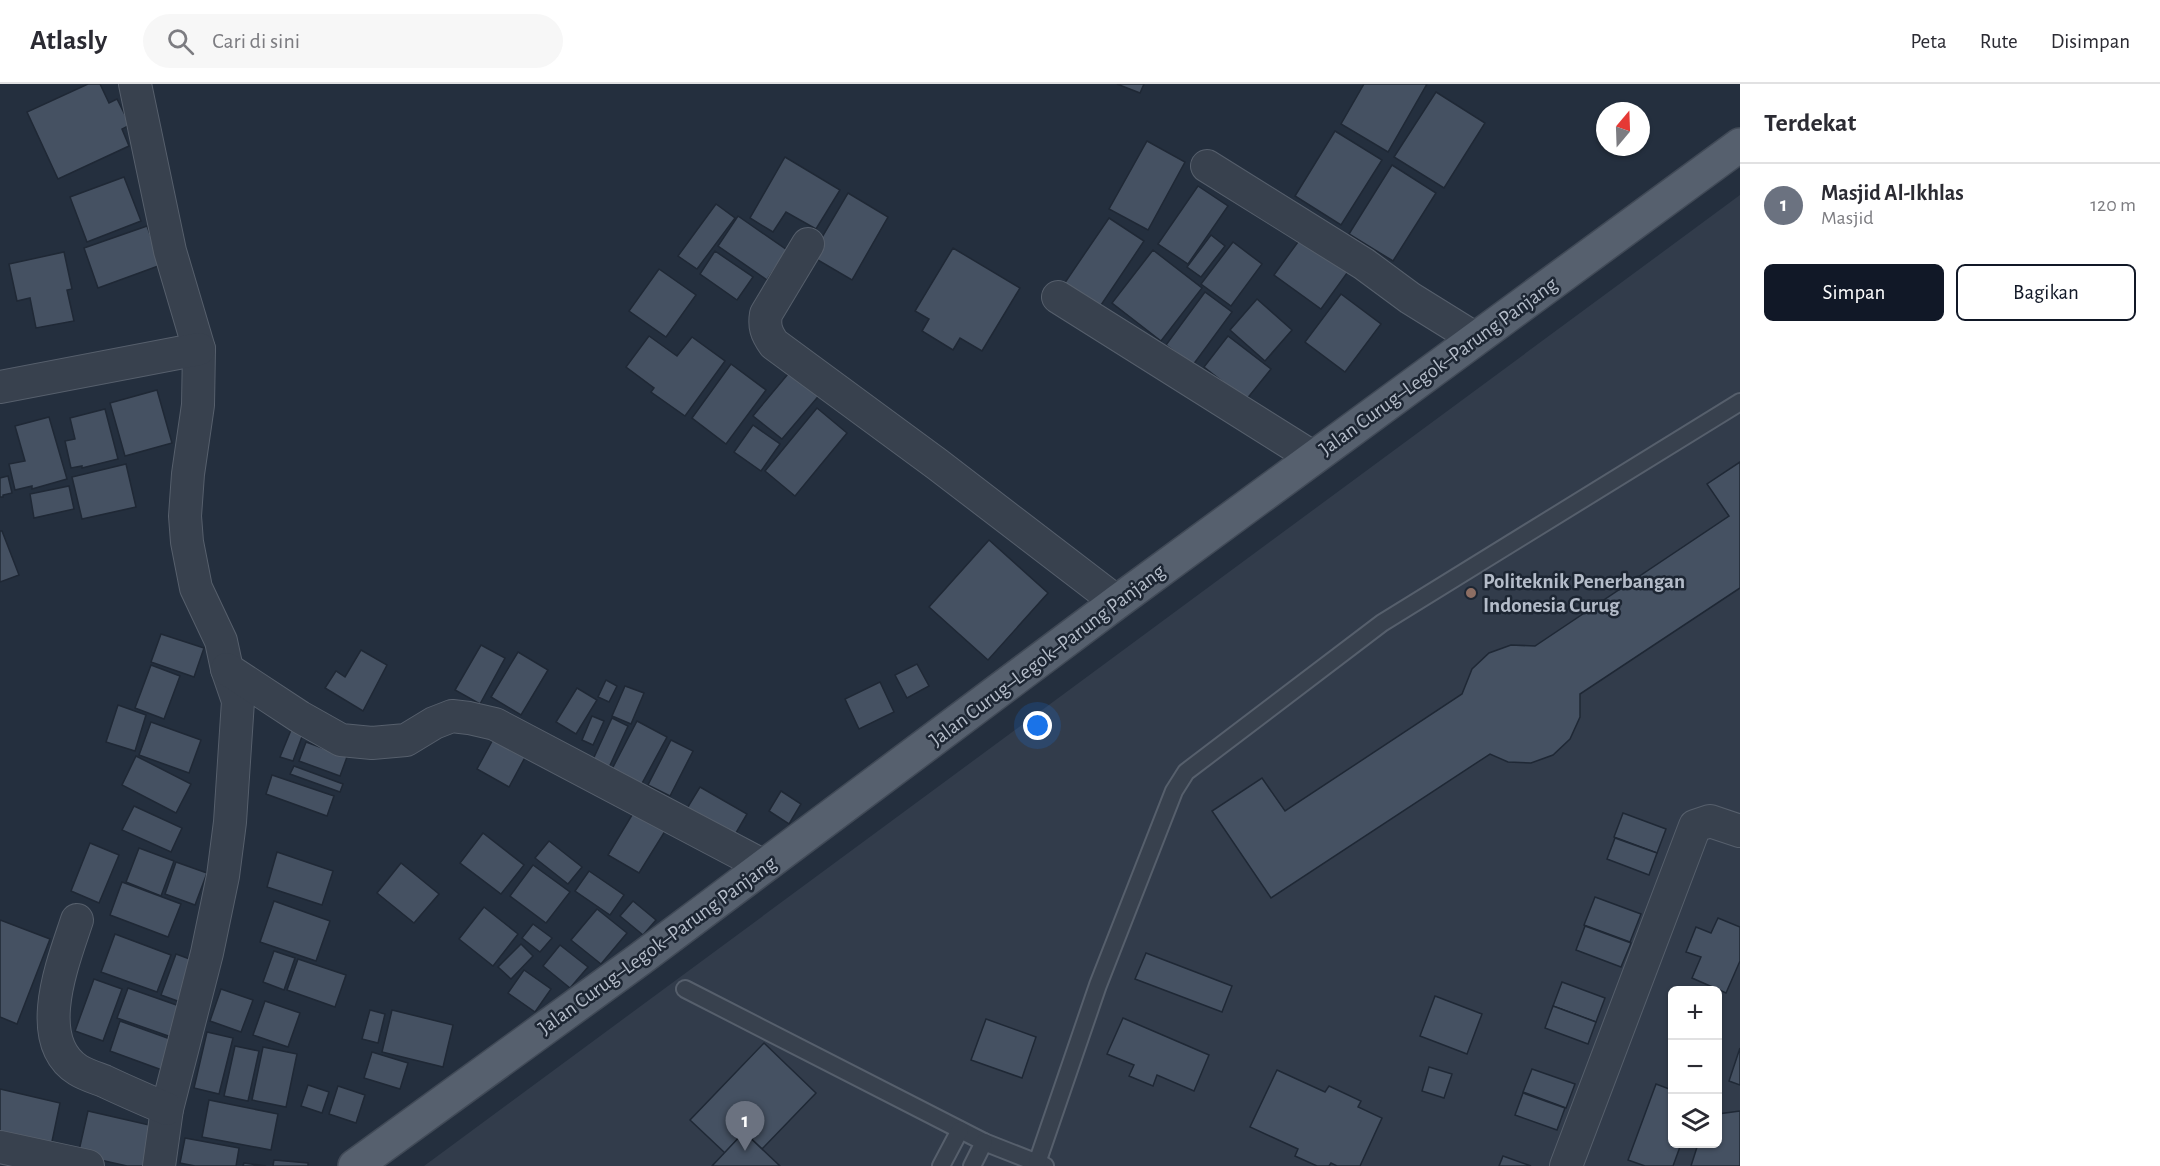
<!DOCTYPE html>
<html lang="id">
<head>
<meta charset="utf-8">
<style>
	:root { --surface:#fff; --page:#f7f7f7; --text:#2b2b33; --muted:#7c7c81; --line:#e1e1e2; --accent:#111827 }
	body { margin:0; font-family:"Alegreya Sans",sans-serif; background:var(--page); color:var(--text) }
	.controls { position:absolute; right:18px; bottom:18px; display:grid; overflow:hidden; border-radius:9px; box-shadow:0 2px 4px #0004 }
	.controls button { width:54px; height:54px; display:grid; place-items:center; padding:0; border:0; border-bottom:2px solid var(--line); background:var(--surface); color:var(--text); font:30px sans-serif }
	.compass { position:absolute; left:1596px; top:18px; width:54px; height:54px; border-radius:50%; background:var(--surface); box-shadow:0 2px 4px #0004; rotate:19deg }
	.you { position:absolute; left:1038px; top:642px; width:21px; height:21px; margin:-15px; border:4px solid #fff; border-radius:50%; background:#1a73e8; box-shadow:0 0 0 9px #1a73e833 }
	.badge { display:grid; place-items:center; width:39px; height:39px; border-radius:50%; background:var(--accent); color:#fff; font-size:20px; font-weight:700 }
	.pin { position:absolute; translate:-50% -50px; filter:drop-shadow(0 2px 3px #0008) }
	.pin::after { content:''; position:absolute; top:32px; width:21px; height:18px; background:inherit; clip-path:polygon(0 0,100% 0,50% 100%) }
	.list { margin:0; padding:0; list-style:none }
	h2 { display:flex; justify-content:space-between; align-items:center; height:78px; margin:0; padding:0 24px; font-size:26px }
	h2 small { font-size:20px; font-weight:400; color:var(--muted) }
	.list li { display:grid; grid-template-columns:39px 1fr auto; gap:18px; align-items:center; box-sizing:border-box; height:84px; padding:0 24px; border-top:2px solid var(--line) }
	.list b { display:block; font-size:22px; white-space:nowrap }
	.list p { margin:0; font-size:20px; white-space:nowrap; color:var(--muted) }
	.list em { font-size:20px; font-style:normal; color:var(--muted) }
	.actions { display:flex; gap:12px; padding:18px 24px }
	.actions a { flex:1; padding:14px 0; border:2px solid var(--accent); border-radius:9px; text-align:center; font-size:21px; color:var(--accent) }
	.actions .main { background:var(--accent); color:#fff }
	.icon { flex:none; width:33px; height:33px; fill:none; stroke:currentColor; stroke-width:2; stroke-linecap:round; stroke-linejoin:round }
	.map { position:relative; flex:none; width:1740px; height:1082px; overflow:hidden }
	header { display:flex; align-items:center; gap:36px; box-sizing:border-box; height:84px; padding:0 30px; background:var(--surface); border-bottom:2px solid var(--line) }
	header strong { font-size:28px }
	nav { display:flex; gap:33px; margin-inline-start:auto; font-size:21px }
	.search { width:420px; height:54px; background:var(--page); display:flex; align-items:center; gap:15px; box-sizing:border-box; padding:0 21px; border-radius:33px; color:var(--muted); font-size:22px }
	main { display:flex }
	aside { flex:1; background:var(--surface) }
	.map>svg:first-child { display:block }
</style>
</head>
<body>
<header>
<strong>Atlasly</strong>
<div class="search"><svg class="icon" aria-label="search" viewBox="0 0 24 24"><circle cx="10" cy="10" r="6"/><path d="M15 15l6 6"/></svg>Cari di sini</div>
<nav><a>Peta</a><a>Rute</a><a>Disimpan</a></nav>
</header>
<main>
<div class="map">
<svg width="1740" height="1082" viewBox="0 0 1740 1082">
	<rect width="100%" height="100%" fill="#242f3e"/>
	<path fill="#323c4b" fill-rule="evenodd" d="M1740,111v971h-1316zM1672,906h46v154h-46z"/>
	<g fill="#455162" stroke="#1f2835" stroke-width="1.5">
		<path d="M88,0h12l9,19 8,-4 13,26 -8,4 7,17 -71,33 -31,-67z"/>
		<path d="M1117,0h27l-4,9z"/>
		<path d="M1364,0h63l-39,68 -47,-28z"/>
		<path d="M1436,8l49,31 -41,65 -50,-31z"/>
		<path d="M1335,47l47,29 -41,65 -46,-29z"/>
		<path d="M1147,57l38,21 -37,68 -39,-21z"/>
		<path d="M785,73l55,33 -24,39 -30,-17 -13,20 -23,-14z"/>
		<path d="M1392,81l44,28 -43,68 -44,-27z"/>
		<path d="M124,93l17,44 -54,21 -17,-45z"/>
		<path d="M1198,102l30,20 -40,58 -30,-20z"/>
		<path d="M848,109l40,24 -36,63 -41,-24z"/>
		<path d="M716,120l19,14 -38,51 -19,-13z"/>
		<path d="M738,132l49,34 -20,30 -49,-34z"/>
		<path d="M1109,134l35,23 -47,70 -35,-24z"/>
		<path d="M147,142l14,39 -63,23 -14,-40z"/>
		<path d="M1211,151l14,11 -24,31 -14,-10z"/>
		<path d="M1303,151l47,34 -29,40 -47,-34z"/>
		<path d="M1233,158l29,22 -31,42 -30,-22z"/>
		<path d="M953,164l67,40 -38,63 -22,-13 -7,12 -31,-19 7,-12 -14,-8z"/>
		<path d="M1153,166l49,38 -41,53 -49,-38z"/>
		<path d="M715,167l38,26 -16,23 -37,-26z"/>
		<path d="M64,168l8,37 -5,1 7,31 -38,7 -6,-30 -13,3 -8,-37z"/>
		<path d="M659,185l37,26 -30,42 -37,-26z"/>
		<path d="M1205,208l27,20 -39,53 -27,-20z"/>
		<path d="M1341,210l40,30 -36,48 -40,-30z"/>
		<path d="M1257,215l35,31 -27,31 -35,-31z"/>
		<path d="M649,252l28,20 15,-19 33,24 -40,55 -34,-24 3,-4 -28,-21z"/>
		<path d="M1228,252l43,33 -25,31 -42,-33z"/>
		<path d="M731,280l35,26 -40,54 -34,-26z"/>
		<path d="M793,284l29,24 -40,47 -29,-23z"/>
		<path d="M157,306l15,53 -47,13 -15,-53z"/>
		<path d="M817,324l30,25 -52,63 -30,-25z"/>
		<path d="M105,325l13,50 -36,9v-2l-11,2 -6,-27 10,-2 -5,-21z"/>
		<path d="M49,333l18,62 -35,10v-3l-17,4 -6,-26 16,-3 -10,-35z"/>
		<path d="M753,341l27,19 -19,27 -27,-19z"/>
		<path d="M1740,378v126l-160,106v23l-10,22 -17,16 -22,8 -23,-1 -18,-8 -219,144 -59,-87 50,-33 23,33 177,-117 10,-25 17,-16 22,-8 24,1 194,-130 -22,-32z"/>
		<path d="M126,380l10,43 -54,12 -10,-42z"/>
		<path d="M8,392l4,17 -9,2v2h-3v-19z"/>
		<path d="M69,402l5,23 -40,9 -4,-24z"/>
		<path d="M0,447h2l17,44 -19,7z"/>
		<path d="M989,456l59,53 -60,67 -59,-53z"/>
		<path d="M161,550l43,14 -10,29 -43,-15z"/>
		<path d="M481,561l24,13 -25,46 -25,-14z"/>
		<path d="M361,566l26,15 -24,46 -38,-23 11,-17 9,6z"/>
		<path d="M518,568l30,18 -27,45 -30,-18z"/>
		<path d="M917,580l12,22 -22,12 -12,-23z"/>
		<path d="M151,581l29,11 -16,43 -29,-11z"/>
		<path d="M606,596l11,6 -8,16 -11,-5z"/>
		<path d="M880,598l14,30 -35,17 -14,-30z"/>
		<path d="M625,602l19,7 -13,31 -19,-8z"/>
		<path d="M577,604l20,12 -21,34 -20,-12z"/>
		<path d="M118,621l28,10 -11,36 -29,-9z"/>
		<path d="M592,632l12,5 -11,24 -11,-5z"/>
		<path d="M612,634l16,8 -22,48 -16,-8z"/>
		<path d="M637,637l30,16 -27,50 -29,-16z"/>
		<path d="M151,638l50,18 -12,33 -50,-18z"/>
		<path d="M291,646l12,4 -10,27 -13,-4z"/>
		<path d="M497,648l32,18 -20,37 -32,-18z"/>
		<path d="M671,656l22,11 -23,45 -22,-11z"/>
		<path d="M306,658l41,15 -7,19 -41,-15z"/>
		<path d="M136,672l55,28 -15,29 -54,-28z"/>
		<path d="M294,682l49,18 -3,8 -50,-18z"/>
		<path d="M272,691l62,21 -7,20 -61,-22z"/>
		<path d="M700,703l47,27 -14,24 -47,-28z"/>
		<path d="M781,707l20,13 -12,20 -20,-13z"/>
		<path d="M134,722l48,22 -11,24 -49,-22z"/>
		<path d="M635,726l32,18 -28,45 -31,-18z"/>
		<path d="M1623,729l43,16 -9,24 -43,-16z"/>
		<path d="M483,749l41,32 -23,29 -41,-31z"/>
		<path d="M1615,754l42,15 -8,22 -42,-16z"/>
		<path d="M549,757l33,26 -14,17 -33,-26z"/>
		<path d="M90,759l29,12 -20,48 -28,-12z"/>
		<path d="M139,764l35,13 -13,35 -35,-14z"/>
		<path d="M277,768l56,19 -11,34 -55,-18z"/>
		<path d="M176,778l31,11 -12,32 -30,-11z"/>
		<path d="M401,779l38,31 -25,29 -37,-30z"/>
		<path d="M533,781l37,27 -24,31 -36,-27z"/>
		<path d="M589,787l35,24 -14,20 -35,-24z"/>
		<path d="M122,798l59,22 -13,33 -58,-22z"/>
		<path d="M1595,813l46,17 -11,28 -46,-17z"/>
		<path d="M274,817l56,20 -14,40 -56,-19z"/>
		<path d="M633,817l23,19 -13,15 -23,-19z"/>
		<path d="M484,823l34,27 -25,32 -34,-27z"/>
		<path d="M597,825l30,24 -26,31 -30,-24z"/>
		<path d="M1718,834l22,9v34l-14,32 -34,-15 9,-21 -15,-5 10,-25 15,6z"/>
		<path d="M0,836l50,19 -33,85 -17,-7z"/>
		<path d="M533,840l19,14 -12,14 -18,-14z"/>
		<path d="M1585,842l46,17 -10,24 -45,-17z"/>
		<path d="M115,850l56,21 -14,37 -56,-20z"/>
		<path d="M521,860l12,12 -22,23 -13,-12z"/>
		<path d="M560,861l28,22 -18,21 -27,-22z"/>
		<path d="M274,867l21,7 -11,32 -21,-8z"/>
		<path d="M1146,869l86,33 -10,26 -87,-33z"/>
		<path d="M176,870l22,8 -15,41 -22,-8z"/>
		<path d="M298,875l48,16 -11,32 -48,-17z"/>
		<path d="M524,886l27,19 -16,23 -27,-19z"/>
		<path d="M94,895l28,10 -19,52 -28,-10z"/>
		<path d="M1562,898l43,16 -9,24 -43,-16z"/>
		<path d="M128,904l57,20 -11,30 -57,-20z"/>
		<path d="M221,905l32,11 -12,32 -31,-11z"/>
		<path d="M1435,912l47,18 -15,40 -47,-18z"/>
		<path d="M265,917l35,12 -12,34 -35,-12z"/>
		<path d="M1553,922l43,16 -8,22 -43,-16z"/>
		<path d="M370,926l15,4 -7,29 -16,-4z"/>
		<path d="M392,926l61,15 -10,42 -61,-15z"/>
		<path d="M1123,934l86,37 -15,36 -37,-16 -4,11 -24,-10 5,-11 -27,-11z"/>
		<path d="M986,935l50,18 -14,41 -51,-18z"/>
		<path d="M120,937l53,19 -11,30 -52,-19z"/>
		<path d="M207,948l26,6 -14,56 -25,-6z"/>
		<path d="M764,959l52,50 -54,56 -18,-17 -19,21 -35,-33z"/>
		<path d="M235,962l24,5 -11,50 -24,-5z"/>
		<path d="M263,963l34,7 -11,53 -34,-7z"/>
		<path d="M1740,964v37l-11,-4z"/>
		<path d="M372,968l36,11 -8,26 -36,-11z"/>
		<path d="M1429,983l23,7 -8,24 -22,-7z"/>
		<path d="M1532,985l43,15 -9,24 -43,-16z"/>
		<path d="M1277,986l48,22 4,-6 32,15 -3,6 24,11 -22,48h-23l-6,-3 -2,3h-12l-22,-10 3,-7 -48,-22z"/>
		<path d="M1656,1000l16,6v54h9l-8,22h-28l-17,-6z"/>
		<path d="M308,1001l21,7 -7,21 -21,-7z"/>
		<path d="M338,1002l27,9 -9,28 -27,-9z"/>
		<path d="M0,1005l60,14 -10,48 -50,-11z"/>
		<path d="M1523,1009l42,15 -8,22 -42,-15z"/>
		<path d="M209,1016l69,14 -7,36 -69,-13z"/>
		<path d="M88,1027l70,16 -9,39h-22l-49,-11z"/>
		<path d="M1740,1027v55h-49l7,-22h20v-30z"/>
		<path d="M744,1048l36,34h-68z"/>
		<path d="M185,1054l54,10 -3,18h-41l-15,-3z"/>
		<path d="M1503,1072l28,10h-32z"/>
		<path d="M274,1076l34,3v3h-35z"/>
		<path d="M244,1079l22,3h-23z"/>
	</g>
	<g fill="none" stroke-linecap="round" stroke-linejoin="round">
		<g stroke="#565f6c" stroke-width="20">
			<g id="service">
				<path d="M685,905l299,153 61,24"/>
				<path d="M1037,1079l61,-178 76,-194 12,-19 196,-149 358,-221"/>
				<path d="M941,1082l19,-36"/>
				<path d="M972,1082l12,-24"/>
			</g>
		</g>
		<g stroke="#565f6c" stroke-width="34">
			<g id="minor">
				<path d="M135,0l35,167 29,98 -1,56 -10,69 -3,42 2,26 9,46 25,53 6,28 11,32 -8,121 -7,54 -16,77 -40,156 -8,57"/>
				<path d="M1207,82l157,98 46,34 66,41"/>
				<path d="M808,160l-42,70c-2,12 0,19 8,30l163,120 180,138"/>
				<path d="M1058,213l256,161"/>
				<path d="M0,303l199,-38"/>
				<path d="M227,585l73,48 41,23 31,3 34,-3 28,-17 18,-7 17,2 26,6 269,142"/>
				<path d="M77,836c-13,40 -46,120 1,150 8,5 18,8 26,11 21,10 42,19 63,28"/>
				<path d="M0,1063l88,19"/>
				<path d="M1566,1082l129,-340 15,-5 30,10"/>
			</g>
		</g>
		<g stroke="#414a57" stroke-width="36">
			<path id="primary" d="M355,1082l285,-207 477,-357 623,-457"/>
		</g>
		<use href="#service" stroke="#38414e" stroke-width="16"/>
		<use href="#minor" stroke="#38414e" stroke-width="32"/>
		<use href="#primary" stroke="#56606e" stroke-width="33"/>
	</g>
	<circle fill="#8d6e63" stroke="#1d2633" stroke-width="2" cx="1471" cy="509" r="6"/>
	<g text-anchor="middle" stroke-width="5" stroke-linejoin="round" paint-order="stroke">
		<g font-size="21" fill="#b4bcc9" stroke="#1d2633">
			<text transform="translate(1438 282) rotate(-36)" y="7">Jalan Curug–Legok–Parung Panjang</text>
			<text transform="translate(1047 571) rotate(-37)" y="7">Jalan Curug–Legok–Parung Panjang</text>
			<text transform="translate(657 861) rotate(-36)" y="7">Jalan Curug–Legok–Parung Panjang</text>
		</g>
		<g font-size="21" font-weight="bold" fill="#b4bcc9" stroke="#1d2633" text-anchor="start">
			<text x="1483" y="504">Politeknik Penerbangan<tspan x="1483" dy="24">Indonesia Curug</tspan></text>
		</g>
	</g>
</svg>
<div class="controls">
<button>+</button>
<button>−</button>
<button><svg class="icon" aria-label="layers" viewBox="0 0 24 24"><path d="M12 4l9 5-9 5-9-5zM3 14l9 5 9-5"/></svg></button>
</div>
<svg class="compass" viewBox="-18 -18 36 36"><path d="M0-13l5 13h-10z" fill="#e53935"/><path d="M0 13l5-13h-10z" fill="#7c7c81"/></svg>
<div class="you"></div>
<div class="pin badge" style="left:745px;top:1067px;background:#6b7280">1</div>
</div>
<aside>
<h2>Terdekat<small></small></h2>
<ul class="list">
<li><span class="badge" style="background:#6b7280">1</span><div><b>Masjid Al-Ikhlas</b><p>Masjid</p></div><em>120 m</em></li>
</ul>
<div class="actions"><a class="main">Simpan</a><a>Bagikan</a></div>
</aside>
</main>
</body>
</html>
